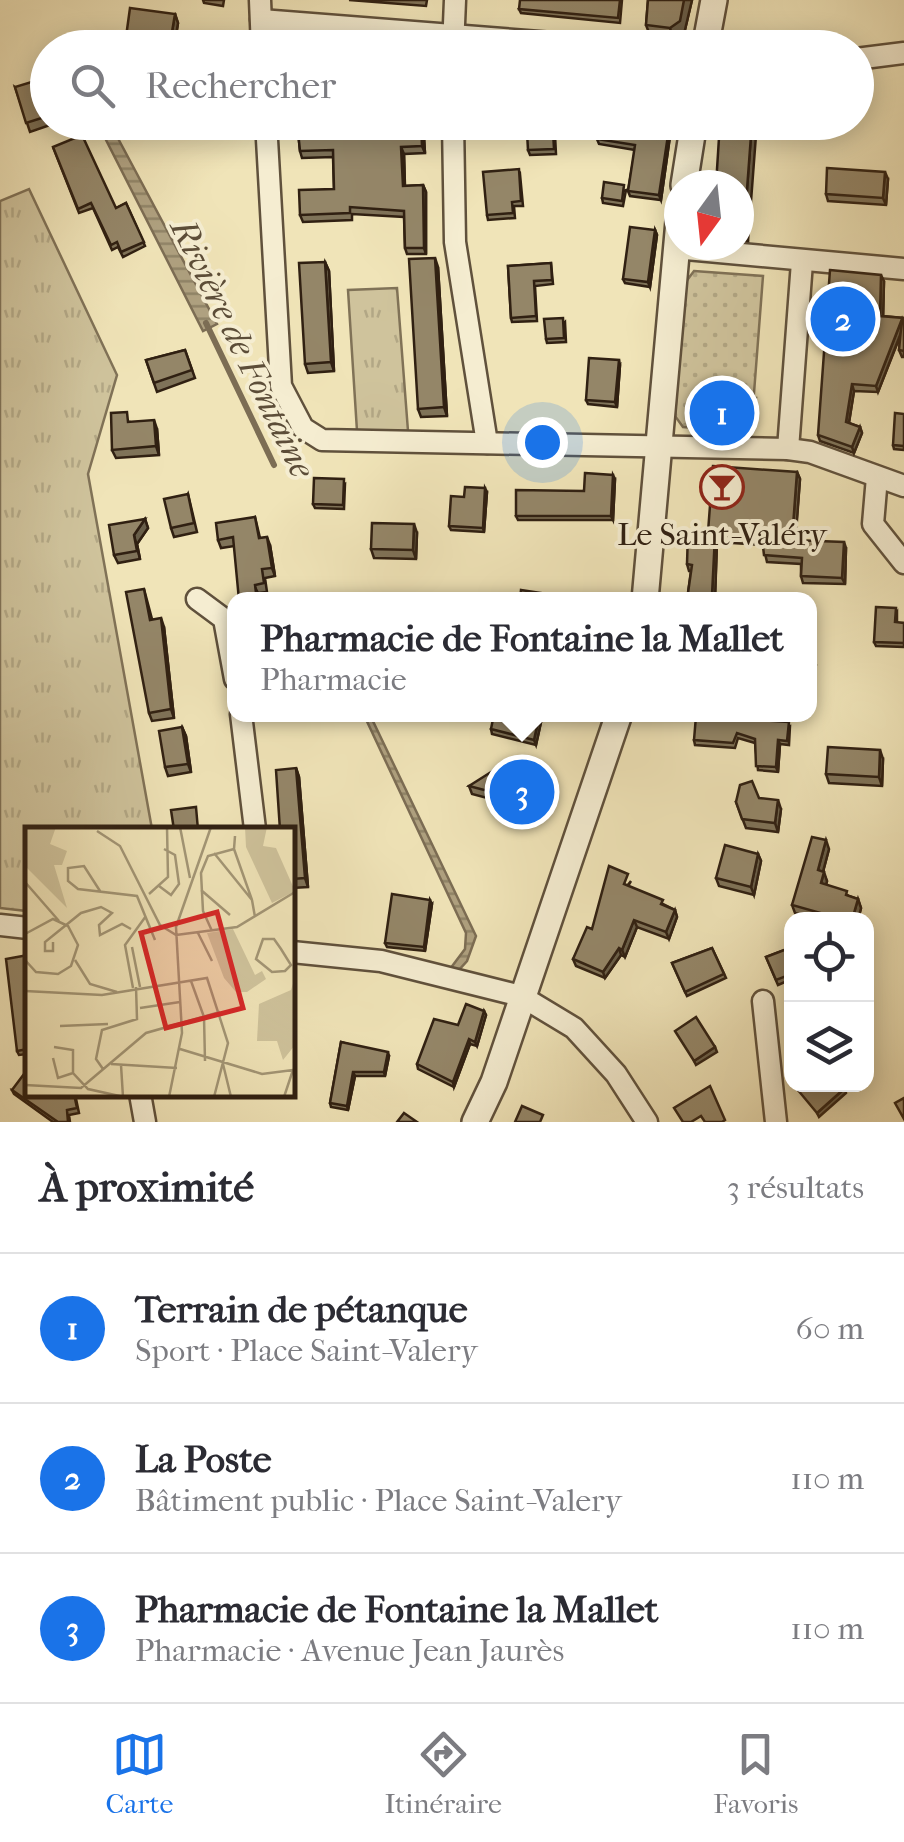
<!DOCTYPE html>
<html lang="fr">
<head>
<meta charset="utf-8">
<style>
	:root { --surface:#fff; --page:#f7f7f7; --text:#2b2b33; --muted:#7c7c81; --line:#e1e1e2; --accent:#1a73e8 }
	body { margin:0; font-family:"IM FELL French Canon",serif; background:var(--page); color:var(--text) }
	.controls { position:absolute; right:30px; bottom:30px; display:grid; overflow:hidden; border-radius:20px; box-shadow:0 5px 25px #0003 }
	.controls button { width:90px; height:90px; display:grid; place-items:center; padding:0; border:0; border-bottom:2px solid var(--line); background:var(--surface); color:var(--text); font:50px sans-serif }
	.compass { position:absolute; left:664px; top:170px; width:90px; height:90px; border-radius:50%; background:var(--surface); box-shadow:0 5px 25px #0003; rotate:195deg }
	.you { position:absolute; left:542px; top:442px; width:35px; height:35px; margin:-25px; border:8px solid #fff; border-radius:50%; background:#1a73e8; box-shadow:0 0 0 15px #1a73e833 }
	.badge { display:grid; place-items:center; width:65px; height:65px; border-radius:50%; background:var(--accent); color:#fff; font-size:32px; font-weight:700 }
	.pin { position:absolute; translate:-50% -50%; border:5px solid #fff; box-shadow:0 2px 10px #0006 }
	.popup { position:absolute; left:227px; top:592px; width:590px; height:130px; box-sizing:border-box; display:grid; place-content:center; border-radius:20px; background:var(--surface); filter:drop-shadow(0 2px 8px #0005); font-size:32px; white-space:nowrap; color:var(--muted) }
	.popup b { font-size:38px; color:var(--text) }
	.popup::after { content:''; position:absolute; left:50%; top:100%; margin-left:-20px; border:20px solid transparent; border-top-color:var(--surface) }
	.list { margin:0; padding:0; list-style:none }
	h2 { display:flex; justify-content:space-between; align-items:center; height:130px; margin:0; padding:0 40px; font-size:42px }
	h2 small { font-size:32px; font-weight:400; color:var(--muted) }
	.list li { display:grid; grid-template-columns:65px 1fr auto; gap:30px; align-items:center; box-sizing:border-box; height:150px; padding:0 40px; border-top:2px solid var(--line) }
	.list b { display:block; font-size:38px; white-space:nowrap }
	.list p { margin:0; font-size:32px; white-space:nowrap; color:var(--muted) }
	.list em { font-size:32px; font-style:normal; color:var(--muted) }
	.icon { flex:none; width:55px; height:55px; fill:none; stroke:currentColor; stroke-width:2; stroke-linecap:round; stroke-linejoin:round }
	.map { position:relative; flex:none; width:904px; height:1122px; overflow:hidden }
	.search { position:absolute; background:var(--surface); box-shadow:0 5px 25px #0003; left:30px; right:30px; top:30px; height:110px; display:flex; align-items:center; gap:25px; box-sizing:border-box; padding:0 35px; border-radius:55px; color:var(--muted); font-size:38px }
	.sheet { height:580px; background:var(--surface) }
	nav { display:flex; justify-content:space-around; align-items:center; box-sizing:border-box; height:140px; border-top:2px solid var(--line); background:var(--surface); font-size:28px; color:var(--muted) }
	nav a { display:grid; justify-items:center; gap:5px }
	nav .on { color:var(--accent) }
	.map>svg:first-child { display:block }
</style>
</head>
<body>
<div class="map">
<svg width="904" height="1122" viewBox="0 0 904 1122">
	<defs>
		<pattern id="grass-tufts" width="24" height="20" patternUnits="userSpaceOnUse" patternTransform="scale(2.5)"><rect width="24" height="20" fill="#cfc39c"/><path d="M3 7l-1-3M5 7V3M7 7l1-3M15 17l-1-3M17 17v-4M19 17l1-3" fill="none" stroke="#b2a785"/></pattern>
		<pattern id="garden-dots" width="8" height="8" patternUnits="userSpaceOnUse" patternTransform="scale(2.5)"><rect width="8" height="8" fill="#cfc39c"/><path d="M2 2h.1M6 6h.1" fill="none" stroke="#b2a785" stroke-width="1.8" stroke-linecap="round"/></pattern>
		<pattern id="water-rules" width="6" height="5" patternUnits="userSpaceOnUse" patternTransform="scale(2.5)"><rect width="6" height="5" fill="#afa180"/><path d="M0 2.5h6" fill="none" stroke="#8f8367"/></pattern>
	</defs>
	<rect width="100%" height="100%" fill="#f0e4b8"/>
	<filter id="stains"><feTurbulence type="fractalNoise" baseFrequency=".002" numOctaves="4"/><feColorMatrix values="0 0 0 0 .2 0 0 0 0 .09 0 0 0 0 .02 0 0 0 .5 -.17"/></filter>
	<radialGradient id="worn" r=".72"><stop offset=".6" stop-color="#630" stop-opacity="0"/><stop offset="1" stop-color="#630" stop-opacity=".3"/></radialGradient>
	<g fill="url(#grass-tufts)" stroke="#807257" stroke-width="2.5">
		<path d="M29,189l88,186 -29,99 64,355h-124l-1,82 -27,-3v-707z"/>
		<path d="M397,288l11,143h-51l-9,-141z"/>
	</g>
	<path fill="url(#garden-dots)" stroke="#807257" stroke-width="2.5" d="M694,271l69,5 -12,156 -68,-5 -8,-11 10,-133z"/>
	<path fill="#cfc39c" stroke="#807257" stroke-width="2.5" d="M694,393l62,5 -7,34 -59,-4z"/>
	<g fill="url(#water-rules)" stroke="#7c6d54" stroke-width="2.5">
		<path d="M113,129l104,195 -14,7 -101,-199z"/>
		<path d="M364,715h6l106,221 -9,25 -10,11 -7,-3 15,-20 1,-16z"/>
	</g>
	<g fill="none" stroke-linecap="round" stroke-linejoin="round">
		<path stroke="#7c6d54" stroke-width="6" d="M206,323l68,142"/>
		<g stroke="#60513c" stroke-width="25">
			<g id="minor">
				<path d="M260,0l2,48"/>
				<path d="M261,20l356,28"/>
				<path d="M453,48l2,-48"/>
				<path d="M856,59l48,-6"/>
				<path d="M266,122l15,264 22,42 19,12 466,9 22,3 94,34"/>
				<path d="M453,122l2,120 32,201"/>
				<path d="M675,248l229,21"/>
				<path d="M788,449l14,-187"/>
				<path d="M877,477l-4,47 31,39"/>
				<path d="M197,599l27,20 11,60"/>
				<path d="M241,714l14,115"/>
				<path d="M0,925l28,3"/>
				<path d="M292,952l89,9 140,35 53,32 42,46 31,48"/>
				<path d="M763,1001l13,121"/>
				<path d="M140,1094l5,28"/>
			</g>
		</g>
		<g stroke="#60513c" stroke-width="30">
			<g id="tertiary">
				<path d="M705,48l9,-48"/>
				<path d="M684,185l10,-63"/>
				<path d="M645,600l34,-379"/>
				<path d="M475,1122l19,-40 125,-368"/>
			</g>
		</g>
		<use href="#minor" stroke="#f5edd1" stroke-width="20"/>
		<use href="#tertiary" stroke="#f5edd1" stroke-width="25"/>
	</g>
	<g fill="#7f7359" stroke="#302012" stroke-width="2.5">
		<path d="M203,0h21l-1,6 -19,-3z"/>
		<path d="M349,0h78l-1,6z"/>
		<path d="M622,0l-2,23 -99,-10 -2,-4z"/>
		<path d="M648,0h44l-8,34 -10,7 -23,-3 -5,-13z"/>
		<path d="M175,14l3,9 -4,25h-34l-11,-2 -3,-9z"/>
		<path d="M15,87l33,21v14h4l1,2 -23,8z"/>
		<path d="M178,122h22v5z"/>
		<path d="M297,122h126l2,31 -21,1 1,32 18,-1 3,7v62h-19l-2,-6 -1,-31 -52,-3v6l-49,2 -3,-7 34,-26 -1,-32 -31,1 -2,-7z"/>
		<path d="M480,122h44v7l-41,2z"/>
		<path d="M565,122h107l-11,78 -31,-4 -2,-5 7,-41 -36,-6 -2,-5 2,-11z"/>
		<path d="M555,135l1,19 -26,1 -2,-5z"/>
		<path d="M53,147l63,61 10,-5 19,43 -22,11 -5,-10 -6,3 -19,-42 -14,5z"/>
		<path d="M520,174l3,32h-9l1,12 -27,2 -1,-5z"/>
		<path d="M888,179l-2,26 -58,-4 -2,-7z"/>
		<path d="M739,185l9,56 -9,-1z"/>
		<path d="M626,190l-3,16 -20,-3 -1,-5z"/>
		<path d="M655,230l2,5 -7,52 -25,-4 -2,-4z"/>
		<path d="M325,262l4,9 5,100 -26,2 -3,-9z"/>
		<path d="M551,263l2,21 -18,2 2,35 -25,1 -1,-4 -3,-52z"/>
		<path d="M438,267l9,149 -26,1 -3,-8z"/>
		<path d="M884,281l-1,35 21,2v39h-2l-3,-7 2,-16 -23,58 -24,-1 -5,32 11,4 2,6 -8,20 -34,-12 -2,-6z"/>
		<path d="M565,322l1,20 -19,1 -1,-4z"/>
		<path d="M185,350l10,28 -38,14 -11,-32z"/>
		<path d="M620,365l-3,42 -29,-3 -2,-4z"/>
		<path d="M904,414v36l-10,-1 -1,-4z"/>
		<path d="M130,422l27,7 2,26 -43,3 -4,-8z"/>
		<path d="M797,472l3,7 -5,62 51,7 -1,36 -42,-1 -2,-7v-12l-34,-2 -4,-17 -46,-3 -2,53 -28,5 4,-29h-2l-2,-7 21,-32z"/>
		<path d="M615,479l-2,41h-95l-2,-4z"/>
		<path d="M345,484l-1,25 -29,-1 -2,-4z"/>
		<path d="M487,492l-3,40 -33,-2 -2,-4 15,-29z"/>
		<path d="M188,494l9,38 -23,5 -3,-9z"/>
		<path d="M255,517l5,21 10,7 5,31 -10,2 2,14 -9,1 -24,-47 -13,2 -3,-8z"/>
		<path d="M145,519l3,9 -11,16 3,15 -22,4 -4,-8z"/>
		<path d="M417,533l-1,26 -42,-1 -3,-9z"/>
		<path d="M144,589l8,30 12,8 10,91 -22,3 -3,-8z"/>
		<path d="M897,612v11h7v24l-28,-1 -2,-4z"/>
		<path d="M539,717l2,5 -5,23 -44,-11 -1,-5z"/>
		<path d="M790,726l-1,19 -9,-1 -2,28 -20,-2 -3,-27 -17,-5 -3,10 -40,-3 -1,-5z"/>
		<path d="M182,727l4,9 5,36 -23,4 -3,-9z"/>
		<path d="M883,759l-1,27 -53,-3 -3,-9z"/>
		<path d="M296,768l3,9 9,110 -16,1v-58z"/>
		<path d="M549,775l3,8 -8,30 -72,-19 -3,-8z"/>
		<path d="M759,798l22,11 -3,23 -32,-4 -10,-26z"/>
		<path d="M829,849l-6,23 4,9 -1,4 23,11 9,3 3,9 -3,12h-41l-22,-7 -3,-8z"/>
		<path d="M758,854l3,7 -7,34 -35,-9 -3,-8z"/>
		<path d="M631,881l-3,5 47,24 2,7 -8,22 -32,-12 -12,30 -4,-2 -16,23 -29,-12 -3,-7 19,-30z"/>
		<path d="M432,904l-7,47 -38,-4 -2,-4z"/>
		<path d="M792,947v32l-14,6 -12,-28z"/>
		<path d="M712,948l14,30 -39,18 -15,-33z"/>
		<path d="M28,955v99l-9,1 -2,-4z"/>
		<path d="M484,1011l2,4 -9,31 -7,-2 -16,43 -36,-18 -1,-5 41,-39z"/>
		<path d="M341,1042l48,14 -4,20h-30l-7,34 -17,-3 -1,-4z"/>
		<path d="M12,1090l16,4h47l4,19 -10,2 1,7h-17l-39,-28z"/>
	</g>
	<g fill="#685e49" stroke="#302012" stroke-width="2.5">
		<path d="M684,0h8l-8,34 -10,7 -4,-13z"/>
		<path d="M175,14l3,9 -4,25h-2l-2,-4z"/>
		<path d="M421,122h2l2,31 -3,-7z"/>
		<path d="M670,122h2l-11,78 -2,-5z"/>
		<path d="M752,122h5l-9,119 -4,-11z"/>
		<path d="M401,147l3,7 1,38 -2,-6z"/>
		<path d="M885,172l3,7 -2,26 -3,-7z"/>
		<path d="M423,185l3,7v62l-2,-6z"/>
		<path d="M655,230l2,5 -7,52 -2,-5z"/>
		<path d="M435,258l3,9 9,149 -3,-9z"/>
		<path d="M325,262l4,9 5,100 -3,-9z"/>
		<path d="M881,275l3,6 -1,41 -3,-6z"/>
		<path d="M902,319l2,6 -26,67 -2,-6z"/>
		<path d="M619,360l1,5 -3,42 -2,-5z"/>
		<path d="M852,384l2,7 -6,37 -2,-6z"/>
		<path d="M154,420l3,9 2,26 -3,-9z"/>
		<path d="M860,427l2,6 -8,20 -2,-6z"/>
		<path d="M797,472l3,7 -5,68 -3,-7z"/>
		<path d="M613,475l2,4 -2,41 -2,-4z"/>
		<path d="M485,488l2,4 -3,40 -1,-4z"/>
		<path d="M145,519l3,9 -11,16 3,15 -6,-24z"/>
		<path d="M414,524l3,9 -1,26 -3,-9z"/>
		<path d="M715,535l2,7 -2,58 -3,-5z"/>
		<path d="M267,537l3,8 5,31 -3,-8z"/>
		<path d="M844,542l2,6 -1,36 -3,-6z"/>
		<path d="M161,618l3,9 10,91 -3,-9z"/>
		<path d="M813,656l3,9 -6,16v-17z"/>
		<path d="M539,717l2,5 -5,23 -2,-5z"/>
		<path d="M182,727l4,9 5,36 -3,-8z"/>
		<path d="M778,740l2,4 -2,28 -2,-5z"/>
		<path d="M880,750l3,9 -1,27 -3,-9z"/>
		<path d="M296,768l3,9 9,110 -3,-9z"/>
		<path d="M549,775l3,8 -8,30 -3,-8z"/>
		<path d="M778,800l3,9 -3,23 -3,-9z"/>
		<path d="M826,840l3,9 -8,30 -3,-9z"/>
		<path d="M758,854l3,7 -7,34 -3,-8z"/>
		<path d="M824,872l3,9 -3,11 -3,-9z"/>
		<path d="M858,899l3,9 -3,12h-6z"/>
		<path d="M430,900l2,4 -7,47 -1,-4z"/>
		<path d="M675,910l2,7 -8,22 -3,-7z"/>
		<path d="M634,920l3,7 -12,30 -3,-7z"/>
		<path d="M619,948l2,7 -16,23 -2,-6z"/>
		<path d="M484,1011l2,4 -9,31 -2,-4z"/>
		<path d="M469,1039l1,5 -16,43 -1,-5z"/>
		<path d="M715,1047l2,5 -21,13 -2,-4z"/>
		<path d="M388,1052l1,4 -4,20 -1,-4z"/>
		<path d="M353,1072l2,4 -7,34 -1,-4z"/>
		<path d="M845,1088l1,5 -27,24 -2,-4z"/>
	</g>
	<g fill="#948668" stroke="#302012" stroke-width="2.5">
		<path d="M520,0h100l-2,18 -99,-9z"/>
		<path d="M648,0h36l-4,21 -10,7 -24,-3z"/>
		<path d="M130,8l45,6 -5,30 -44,-7z"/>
		<path d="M38,80l10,30v6l-22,7 -11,-36z"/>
		<path d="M297,122h124l1,24 -21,1 2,39 20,-1 1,63h-19l-1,-37 -54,-4v6l-50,2 -1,-25 35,-1 -1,-39 -33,1z"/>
		<path d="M592,122h78l-11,73 -31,-4 7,-46 -38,-6 2,-15z"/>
		<path d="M720,122h32l-8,108 -5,-1v-44h-23z"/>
		<path d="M553,131l1,18 -26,1 -1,-18z"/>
		<path d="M82,135l34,73 10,-5 18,39 -23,10 -4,-10 -6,3 -20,-42 -13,6 -25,-62z"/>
		<path d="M827,168l58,4 -2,26 -57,-4z"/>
		<path d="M519,169l2,32 -9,1 1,11 -26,2 -4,-43z"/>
		<path d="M604,182l20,3 -2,16 -20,-3z"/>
		<path d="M630,227l25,3 -7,52 -25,-3z"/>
		<path d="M435,258l9,149 -26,2 -9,-150z"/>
		<path d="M325,262l6,100 -26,2 -6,-101z"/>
		<path d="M551,263l1,17 -18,1 2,35 -25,2 -3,-52z"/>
		<path d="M830,270l51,5 -1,41 24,2v33l-5,-1 3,-31 -26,67 -24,-2 -6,38 14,5 -8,20 -34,-12z"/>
		<path d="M563,318l1,20 -18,1 -2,-20z"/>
		<path d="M185,350l7,20 -38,13 -8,-23z"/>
		<path d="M589,358l30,2 -4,42 -29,-2z"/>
		<path d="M127,412l1,10 26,-2 2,26 -44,4 -1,-37z"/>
		<path d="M895,413l9,1v32l-11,-1z"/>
		<path d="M713,466l84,6 -5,68 52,2 -2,36 -41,-2 1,-18 -38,-3 -2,-17 -47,-3 -3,60 13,1 -1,4h-37l5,-35 -5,-1 1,-33 20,1z"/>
		<path d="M585,473l28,2 -2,41h-95v-26l68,1z"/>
		<path d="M314,478l30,1 -1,26 -30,-1z"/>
		<path d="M465,487l20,1 -2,40 -34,-2 2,-30 13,1z"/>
		<path d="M188,494l6,29 -23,5 -7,-29z"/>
		<path d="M255,517l4,21 8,-1 5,31 -10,1 2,14 -9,2 2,15h-18l-6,-63 -15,3 -2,-17z"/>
		<path d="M145,519l-11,16 3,16 -23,4 -5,-30z"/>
		<path d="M372,523l42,1 -1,26 -42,-1z"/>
		<path d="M144,589l6,31 11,-2 10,91 -22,4 -23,-121z"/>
		<path d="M521,590l40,6v4h-41z"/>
		<path d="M876,607l20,1 -1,14 9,1v20l-30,-1z"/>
		<path d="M494,714h35l10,3 -5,23 -43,-11z"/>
		<path d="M696,716l93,6 -2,19 -9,-1 -2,27 -20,-1 -1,-27 -18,-6 -4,10 -39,-3z"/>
		<path d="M182,727l6,37 -23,3 -6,-36z"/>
		<path d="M828,747l52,3 -1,27 -53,-3z"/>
		<path d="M499,767l50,8 -8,30 -72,-19z"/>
		<path d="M296,768l9,110 -13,1v-49h-12l-4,-60z"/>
		<path d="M752,781l7,17 19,2 -3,23 -33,-4 -6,-17 4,-17z"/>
		<path d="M196,807l2,23h-24l-3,-20z"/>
		<path d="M812,837l14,3 -8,30 6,2 -3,11 26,8 -1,4 12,4 -6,21h-7l-53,-15z"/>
		<path d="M725,845l33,9 -7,33 -35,-9z"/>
		<path d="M609,866l19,8 -4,10 39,16 -2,4 14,6 -9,22 -32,-12 -12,30 -3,-2 -16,24 -30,-13 14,-32 5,2z"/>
		<path d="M392,894l38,6 -6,47 -39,-4z"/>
		<path d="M792,947v27l-16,6 -10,-23z"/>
		<path d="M712,948l12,26 -39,18 -13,-29z"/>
		<path d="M28,955v94l-11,2 -11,-92z"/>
		<path d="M466,1004l18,7 -9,31 -6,-3 -16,43 -36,-18 17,-45 24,6z"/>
		<path d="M696,1017l19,30 -21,14 -19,-30z"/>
		<path d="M341,1042l47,10 -4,20h-31l-6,34 -17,-3z"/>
		<path d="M24,1074l4,3v17h46l3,14 -10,2 1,12h-10l-46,-32z"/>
		<path d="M803,1084h11l1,2 2,-2h25l3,4 -28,25 -20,-24z"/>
		<path d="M710,1086l15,34 -3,2h-17l-4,-6 -10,6h-8l-9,-14z"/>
		<path d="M904,1098v21l-9,-16z"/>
		<path d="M522,1106l21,9 -3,7h-25z"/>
		<path d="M404,1113l13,9h-20z"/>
	</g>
	<defs>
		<g id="bar-ring" transform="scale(2.25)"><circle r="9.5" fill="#f5edd1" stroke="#8f2418" stroke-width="1.5"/><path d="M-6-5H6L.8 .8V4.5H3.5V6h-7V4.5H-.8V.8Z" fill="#8f2418"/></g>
	</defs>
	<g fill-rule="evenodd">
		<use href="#bar-ring" x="722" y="487"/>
	</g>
	<g text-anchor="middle" stroke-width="8" stroke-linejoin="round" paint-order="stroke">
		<g font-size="32" fill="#302012" stroke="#f5edd1">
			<text x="722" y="545">Le Saint-Valéry</text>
		</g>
		<g font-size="35" font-style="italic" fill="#5c4d38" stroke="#f5edd1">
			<text transform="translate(243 348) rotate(64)" y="12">Rivière de Fontaine</text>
		</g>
	</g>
	<g transform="translate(25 827)">
		<rect width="270" height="270" fill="#f0e4b8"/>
		<path d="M0,0h31l-6,17 17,7 -5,14h-8l13,43 -42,-42zM220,0h22l-4,19 13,2 19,43 -23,12 -26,-56zM208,102l22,46 7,-4 4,8 -19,13h-11l-12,-14 -17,-45z" fill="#cfc39c"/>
		<path d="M270,150v68l-12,15 -6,-19h-20l2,-37 32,-14z" fill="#cfc39c"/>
		<path fill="none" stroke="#a39676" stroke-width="2.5" d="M155,0l10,51M72,4l23,15 40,79 16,10M209,22l18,51M189,26l38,47 3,17M0,55l34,39M134,59l12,9 8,-11 -4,-29 -11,-6M176,63l29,25M75,64l-16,-25 -16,2v13l10,8 59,7 18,44M124,67l19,-17 -1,-50M187,104l-9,-20 -2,-38 7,-17 26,-7 1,-13M173,106l14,28M0,107l28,-15 15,7 10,19 -7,21 -13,8 -22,-2 -11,-12M151,108l61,-8 58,-35M238,112h11l7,10 10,16 -6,6 -13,1 -16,-13zM28,115v9h-8v-9l36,-29 20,-6 11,6 -13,12 1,10 22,-11 9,5M107,120l8,40M50,133l15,24 27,8M166,154l13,36 1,44M108,161l-8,-43 21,-29M0,164l77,4 105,-17 21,65 -14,54M115,181l40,-6M35,199l48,-2M29,220l19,3v23l15,16 36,8M155,222l82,25 31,-4 -9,27M28,231l5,20 15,-5M86,237l66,4M198,237l8,33M96,238l2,32M78,242l-7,-10 6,-29 35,-11 -1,-32M0,258l56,3 65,-55 74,-21M144,270l13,-64 -6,-106 35,-100"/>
		<path fill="#d62828" fill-opacity="0.15" stroke="#d62828" stroke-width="5" d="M192,85l26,96 -77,20 -25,-95z"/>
		<rect width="270" height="270" fill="none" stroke="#302012" stroke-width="5"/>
	</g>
	<rect width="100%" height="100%" filter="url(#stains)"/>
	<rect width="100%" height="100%" fill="url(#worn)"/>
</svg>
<div class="controls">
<button><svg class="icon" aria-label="locate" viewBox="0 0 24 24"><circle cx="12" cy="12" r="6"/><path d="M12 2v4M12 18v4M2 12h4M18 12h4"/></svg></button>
<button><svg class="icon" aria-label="layers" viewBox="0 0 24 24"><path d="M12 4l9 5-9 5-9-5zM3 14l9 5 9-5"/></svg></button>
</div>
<svg class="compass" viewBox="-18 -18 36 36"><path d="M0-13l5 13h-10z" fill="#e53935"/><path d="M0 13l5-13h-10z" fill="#7c7c81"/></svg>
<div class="you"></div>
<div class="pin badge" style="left:722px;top:413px">1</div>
<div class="pin badge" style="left:843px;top:319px">2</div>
<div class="pin badge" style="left:522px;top:792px">3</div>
<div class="popup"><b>Pharmacie de Fontaine la Mallet</b>Pharmacie</div>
<div class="search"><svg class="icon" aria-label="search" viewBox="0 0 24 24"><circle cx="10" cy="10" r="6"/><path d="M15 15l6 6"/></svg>Rechercher</div>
</div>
<section class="sheet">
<h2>À proximité<small>3 résultats</small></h2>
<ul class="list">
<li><span class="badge">1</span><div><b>Terrain de pétanque</b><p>Sport · Place Saint-Valery</p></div><em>60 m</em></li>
<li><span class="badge">2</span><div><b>La Poste</b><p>Bâtiment public · Place Saint-Valery</p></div><em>110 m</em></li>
<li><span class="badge">3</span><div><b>Pharmacie de Fontaine la Mallet</b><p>Pharmacie · Avenue Jean Jaurès</p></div><em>110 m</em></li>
</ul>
</section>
<nav>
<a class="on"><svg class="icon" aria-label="map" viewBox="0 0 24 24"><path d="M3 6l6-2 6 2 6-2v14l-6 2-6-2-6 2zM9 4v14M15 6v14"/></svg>Carte</a>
<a><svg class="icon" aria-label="directions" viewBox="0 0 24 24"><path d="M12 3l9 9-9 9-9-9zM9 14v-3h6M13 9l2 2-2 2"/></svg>Itinéraire</a>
<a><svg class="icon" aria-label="saved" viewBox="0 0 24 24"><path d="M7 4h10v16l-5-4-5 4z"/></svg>Favoris</a>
</nav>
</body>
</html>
